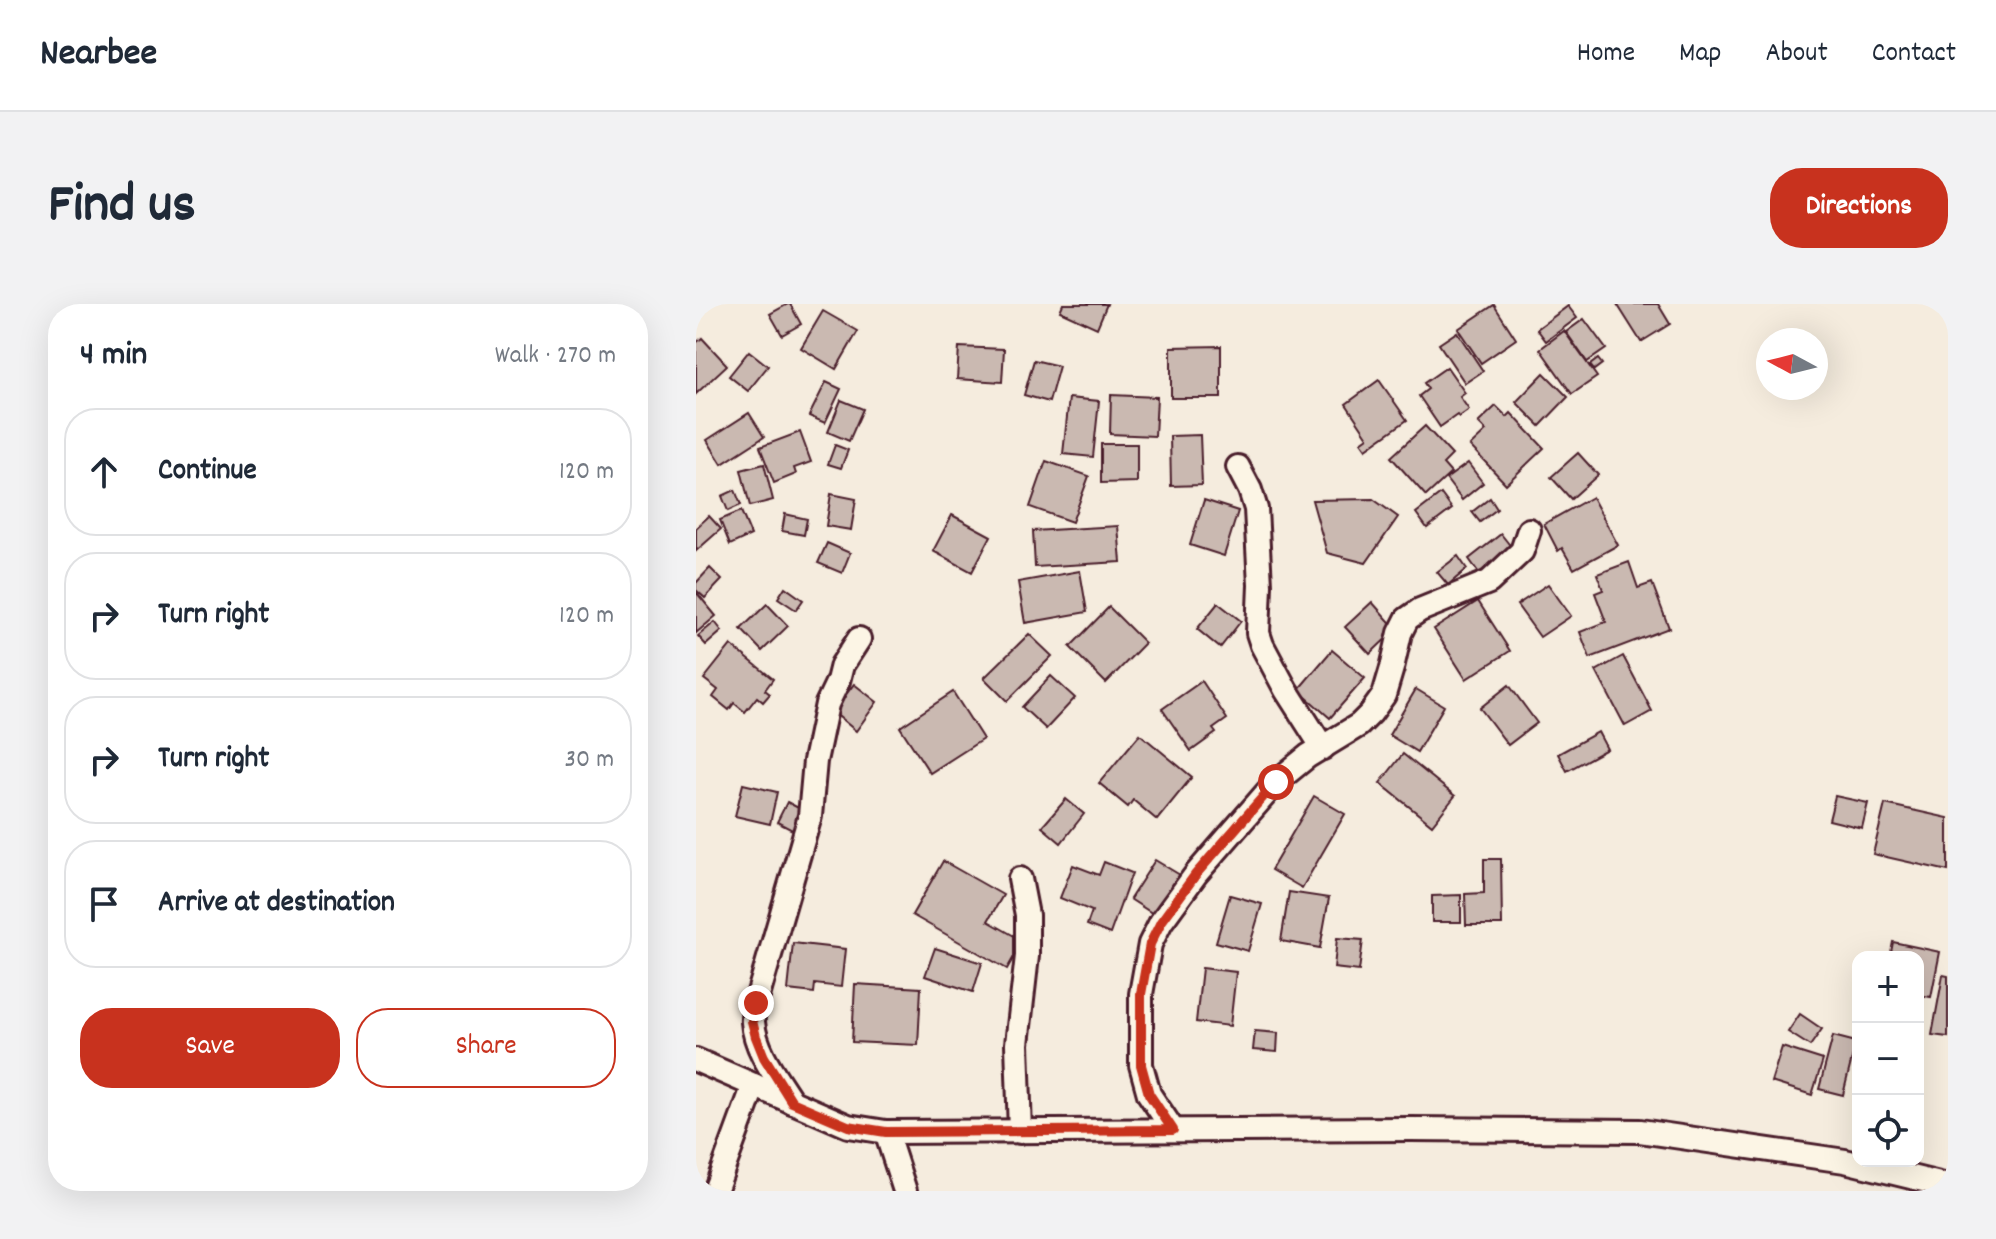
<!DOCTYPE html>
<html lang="en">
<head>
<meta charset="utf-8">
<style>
	:root { --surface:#fff; --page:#f2f2f3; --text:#1f2937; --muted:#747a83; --line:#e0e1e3; --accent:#c8321e }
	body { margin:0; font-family:Dekko,sans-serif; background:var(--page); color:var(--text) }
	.controls { position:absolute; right:24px; bottom:24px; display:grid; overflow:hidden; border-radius:16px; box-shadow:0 8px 32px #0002 }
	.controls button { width:72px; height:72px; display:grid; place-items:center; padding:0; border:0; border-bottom:2px solid var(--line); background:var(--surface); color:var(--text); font:40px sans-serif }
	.compass { position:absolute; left:1060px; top:24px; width:72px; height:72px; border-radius:50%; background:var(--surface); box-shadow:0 8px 32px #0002; rotate:277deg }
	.stop { position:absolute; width:24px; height:24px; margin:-18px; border:6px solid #c8321e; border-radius:50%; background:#fff }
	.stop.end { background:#c8321e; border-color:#fff; box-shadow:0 2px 8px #0008 }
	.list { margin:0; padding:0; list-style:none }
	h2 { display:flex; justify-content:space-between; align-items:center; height:104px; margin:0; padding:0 32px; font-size:34px }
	h2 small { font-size:26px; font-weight:400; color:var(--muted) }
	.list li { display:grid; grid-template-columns:52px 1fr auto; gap:24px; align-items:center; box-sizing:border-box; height:128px; margin:0 16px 16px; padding:0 16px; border:2px solid var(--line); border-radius:32px }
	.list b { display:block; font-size:30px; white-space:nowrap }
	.list em { font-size:26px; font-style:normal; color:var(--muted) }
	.actions { display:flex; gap:16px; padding:24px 32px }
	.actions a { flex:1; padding:18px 0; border:2px solid var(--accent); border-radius:32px; text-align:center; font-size:28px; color:var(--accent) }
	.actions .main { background:var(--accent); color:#fff }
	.icon { flex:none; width:44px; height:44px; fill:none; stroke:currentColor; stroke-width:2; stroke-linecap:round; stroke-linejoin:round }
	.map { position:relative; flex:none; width:1252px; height:887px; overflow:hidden; border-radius:32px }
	header { display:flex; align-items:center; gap:48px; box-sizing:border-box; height:112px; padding:0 40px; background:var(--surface); border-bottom:2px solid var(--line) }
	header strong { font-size:38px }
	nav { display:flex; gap:44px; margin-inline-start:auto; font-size:28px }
	.intro { display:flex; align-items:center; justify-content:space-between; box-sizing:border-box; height:192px; padding:0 48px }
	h1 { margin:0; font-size:56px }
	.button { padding:20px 36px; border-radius:32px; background:var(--accent); color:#fff; font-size:28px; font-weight:700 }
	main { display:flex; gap:48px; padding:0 48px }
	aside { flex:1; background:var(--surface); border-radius:32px; box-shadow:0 8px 32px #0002 }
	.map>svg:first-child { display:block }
</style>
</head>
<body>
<header>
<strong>Nearbee</strong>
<nav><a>Home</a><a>Map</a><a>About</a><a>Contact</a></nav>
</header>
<div class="intro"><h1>Find us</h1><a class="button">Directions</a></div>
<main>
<aside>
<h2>4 min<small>Walk · 270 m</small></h2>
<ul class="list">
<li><svg class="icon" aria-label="ahead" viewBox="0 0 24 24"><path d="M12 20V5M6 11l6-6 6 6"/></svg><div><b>Continue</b></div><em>120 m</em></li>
<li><svg class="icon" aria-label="right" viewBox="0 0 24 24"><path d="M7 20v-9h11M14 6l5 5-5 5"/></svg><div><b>Turn right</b></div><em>120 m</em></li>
<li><svg class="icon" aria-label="right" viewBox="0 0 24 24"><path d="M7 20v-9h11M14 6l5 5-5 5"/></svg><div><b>Turn right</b></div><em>30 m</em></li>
<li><svg class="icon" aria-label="arrive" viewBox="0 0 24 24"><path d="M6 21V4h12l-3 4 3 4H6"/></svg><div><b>Arrive at destination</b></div></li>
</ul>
<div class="actions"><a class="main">Save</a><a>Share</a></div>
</aside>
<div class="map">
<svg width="1252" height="887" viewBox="0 0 1252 887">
	<rect width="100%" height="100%" fill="#f5ecde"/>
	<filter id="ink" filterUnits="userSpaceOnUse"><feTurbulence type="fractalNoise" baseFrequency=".0125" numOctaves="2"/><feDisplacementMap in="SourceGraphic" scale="16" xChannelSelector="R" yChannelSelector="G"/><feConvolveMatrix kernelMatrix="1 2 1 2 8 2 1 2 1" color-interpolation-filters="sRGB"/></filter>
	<g filter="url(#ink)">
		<g fill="#cab9b1" stroke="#4a1f2b" stroke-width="2">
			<path d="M92,0h2l11,20 -19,11 -12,-21z"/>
			<path d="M367,0h44l-10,24 -37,-17z"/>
			<path d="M921,0h41l12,20 -29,18z"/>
			<path d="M798,1l22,34 -35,24 -23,-34z"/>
			<path d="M872,2l9,12 -31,23 -9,-12z"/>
			<path d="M127,7l35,20 -22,38 -35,-21z"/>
			<path d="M888,15l22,30 -19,13 -21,-30z"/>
			<path d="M868,27l33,46 -25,17 -32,-45z"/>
			<path d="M761,28l26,39 -18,12 -26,-39z"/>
			<path d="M6,34l25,27 -31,29v-51z"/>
			<path d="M525,42v52h-50v-51z"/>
			<path d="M263,43l45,2 -2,33 -45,-3z"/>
			<path d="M53,47l19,15 -20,25 -19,-15z"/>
			<path d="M902,55l4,5 -8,6 -4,-5z"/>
			<path d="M338,56l25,6 -10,36 -25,-7z"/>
			<path d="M751,63l18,26 -5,4 9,13 -10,7 -2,-2 -17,12 -21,-31 9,-7 -4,-6z"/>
			<path d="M848,69l24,24 -28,29 -24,-24z"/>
			<path d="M683,76l28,40 -41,29 -5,-7 7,-5 -22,-33z"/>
			<path d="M130,78l15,7 -16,34 -16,-7z"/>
			<path d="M415,91l46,2 -2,39 -45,-2z"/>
			<path d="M373,94l30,3 -6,56 -30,-3z"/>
			<path d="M145,96l22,9 -14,32 -21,-9z"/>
			<path d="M800,102l11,11 4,-4 33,35 -38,36 -36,-38 16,-15 -8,-8z"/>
			<path d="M53,109l15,24 -42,27 -15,-24z"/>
			<path d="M729,122l27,29 -9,9 8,9 -25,23 -35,-39z"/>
			<path d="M104,128l11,30 -17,6 2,6 -22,9 -14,-36z"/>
			<path d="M504,131l2,50 -31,1 -1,-50z"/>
			<path d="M405,140h36v38l-36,1z"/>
			<path d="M139,141l13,5 -7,18 -13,-4z"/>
			<path d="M882,149l20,22 -27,24 -20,-22z"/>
			<path d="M350,157l43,15 -17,46 -42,-15z"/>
			<path d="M772,159l15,20 -21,17 -16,-21z"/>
			<path d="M68,160l9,36 -23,6 -9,-36z"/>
			<path d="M39,186l6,15 -13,6 -6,-15z"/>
			<path d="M135,190l25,5 -5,31 -25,-4z"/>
			<path d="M745,190l11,15 -25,19 -11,-15z"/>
			<path d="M896,193l26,48 -44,24 -12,-21 -4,3 -14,-27z"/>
			<path d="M794,194l7,11 -17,13 -8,-10z"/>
			<path d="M677,195l25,18 -32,46 -39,-10 -15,-53z"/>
			<path d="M508,196l34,11 -14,45 -34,-11z"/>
			<path d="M45,207l10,24 -21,10 -10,-25z"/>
			<path d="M89,210l22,5 -3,16 -22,-4z"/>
			<path d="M256,211l39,21 -19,36 -39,-21z"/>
			<path d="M13,212l12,13 -25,22v-23z"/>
			<path d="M422,222l3,36 -86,5 -2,-36z"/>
			<path d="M805,230l11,14 -33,25 -10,-14z"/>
			<path d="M131,239l23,10 -8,20 -24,-10z"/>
			<path d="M762,252l9,13 -19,16 -11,-13z"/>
			<path d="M933,258l9,26 14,-5 17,45 -79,30 -10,-26 26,-10 -11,-29 8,-3 -6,-16z"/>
			<path d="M14,264l12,12 -17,18 -9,-8v-7z"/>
			<path d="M384,267l7,41 -62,11 -7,-41z"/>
			<path d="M852,280l23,32 -31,21 -23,-32z"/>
			<path d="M89,283l18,13 -7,10 -18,-12z"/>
			<path d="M1,289l19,23 -20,17v-39z"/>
			<path d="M782,297l32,50 -44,28 -32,-50z"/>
			<path d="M676,298l24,27 -26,25 -25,-27z"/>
			<path d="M522,299l23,18 -21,27 -23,-19z"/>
			<path d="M71,300l21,22 -26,25 -21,-22z"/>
			<path d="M413,303l36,36 -39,40 -36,-36z"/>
			<path d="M19,318l7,9 -16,14 -8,-9z"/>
			<path d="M333,330l23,22 -45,45 -23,-23z"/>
			<path d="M35,341l42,34 -8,11 5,4 -7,8 -6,-5 -12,15 -11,-9 -5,7 -16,-13 5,-7 -14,-11z"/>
			<path d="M636,346l33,28 -35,40 -32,-28z"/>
			<path d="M927,352l29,55 -27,15 -29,-55z"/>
			<path d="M355,372l24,22 -29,31 -24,-22z"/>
			<path d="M506,377l25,38 -14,10 3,4 -25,18 -29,-42z"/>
			<path d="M158,380l23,18 -21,29 -23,-19z"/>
			<path d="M813,381l28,38 -29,22 -28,-37z"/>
			<path d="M720,385l28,17 -27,46 -28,-17z"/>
			<path d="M257,388l30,47 -53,34 -30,-46z"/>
			<path d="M902,428l9,17 -40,22 -9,-17z"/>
			<path d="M444,430l52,43 -35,43 -24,-20 -5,7 -29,-24z"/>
			<path d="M707,450l52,42 -23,29 -52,-42z"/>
			<path d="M47,480l34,8 -7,32 -35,-8z"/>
			<path d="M618,492l31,18 -43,74 -31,-18z"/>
			<path d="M1139,492l33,7 -6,25 -33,-8z"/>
			<path d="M370,495l18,15 -23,29 -19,-16z"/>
			<path d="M91,498l19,10 -10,20 -19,-10z"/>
			<path d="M1189,500l63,14v53l-75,-17z"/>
			<path d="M788,555h17l1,66h-36l-1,-31 19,-1z"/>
			<path d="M459,556l25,15 -25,40 -25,-16z"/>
			<path d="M247,557l60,34 -15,26 35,20 -16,28 -95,-54z"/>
			<path d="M408,558l28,11 -22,61 -23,-9 5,-14 -32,-13 13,-33 26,10z"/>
			<path d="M593,588l40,6 -9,50 -39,-7z"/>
			<path d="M534,591l32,9 -14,47 -32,-9z"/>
			<path d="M765,591v27h-29v-26z"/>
			<path d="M641,634l26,2 -4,31 -25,-3z"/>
			<path d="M1197,638l47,10 -9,45 -13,-2v-38h-28z"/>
			<path d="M97,639l52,6 -4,38 -26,-3 -1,9 -26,-3z"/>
			<path d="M239,644l47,15 -9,29 -48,-16z"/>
			<path d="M506,664l34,4 -6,54 -34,-4z"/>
			<path d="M1247,671l5,1v61l-16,-2z"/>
			<path d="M159,680l66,4 -3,57 -66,-3z"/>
			<path d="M1104,710l22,15 -12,17 -22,-14z"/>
			<path d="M559,727l23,2 -1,19 -24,-2z"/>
			<path d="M1137,732l23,6 -13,53 -24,-6z"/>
			<path d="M1086,743l41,13 -11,35 -41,-13z"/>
		</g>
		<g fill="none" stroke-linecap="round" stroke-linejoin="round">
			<g stroke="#4a1f2b" stroke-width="28">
				<g id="street">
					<path d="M542,163l12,23 6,19 4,76 -2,48 4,12 24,45 37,58"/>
					<path d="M0,756l152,66 38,6 525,-3 229,2 205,30 103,25"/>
					<path d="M96,798c-14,-23 -37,-51 -39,-80 -1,-6 2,-13 3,-19l54,-187 5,-55 12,-57 11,-23 4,-16 17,-26"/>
					<path d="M477,826l-24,-36 -8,-29v-71l9,-50 11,-22 35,-48 80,-92 32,-26 51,-31 12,-12 13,-18 8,-27 8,-35 7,-14 13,-9 69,-28 33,-31 7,-21"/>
					<path d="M190,828l19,59"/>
					<path d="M324,828l-3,-88 10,-88v-41l-7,-36"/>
					<path d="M19,887l39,-106"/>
				</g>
			</g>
			<use href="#street" stroke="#fcf5e5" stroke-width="22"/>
		</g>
	</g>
	<g fill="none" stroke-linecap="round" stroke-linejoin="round" filter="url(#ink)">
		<path stroke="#c8321e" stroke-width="10" d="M60,699l-4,18 4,16 8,20 28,45 56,24 38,6 287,-2 -24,-36 -8,-29v-71l9,-50 11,-22 35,-48 80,-92"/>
	</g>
</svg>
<div class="controls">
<button>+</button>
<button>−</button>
<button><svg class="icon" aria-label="locate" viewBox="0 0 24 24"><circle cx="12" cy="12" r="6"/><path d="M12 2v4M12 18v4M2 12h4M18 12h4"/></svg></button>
</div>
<svg class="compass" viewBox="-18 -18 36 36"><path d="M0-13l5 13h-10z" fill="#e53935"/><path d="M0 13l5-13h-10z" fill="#747a83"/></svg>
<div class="stop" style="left:580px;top:478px"></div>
<div class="stop end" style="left:60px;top:699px"></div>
</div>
</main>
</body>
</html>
